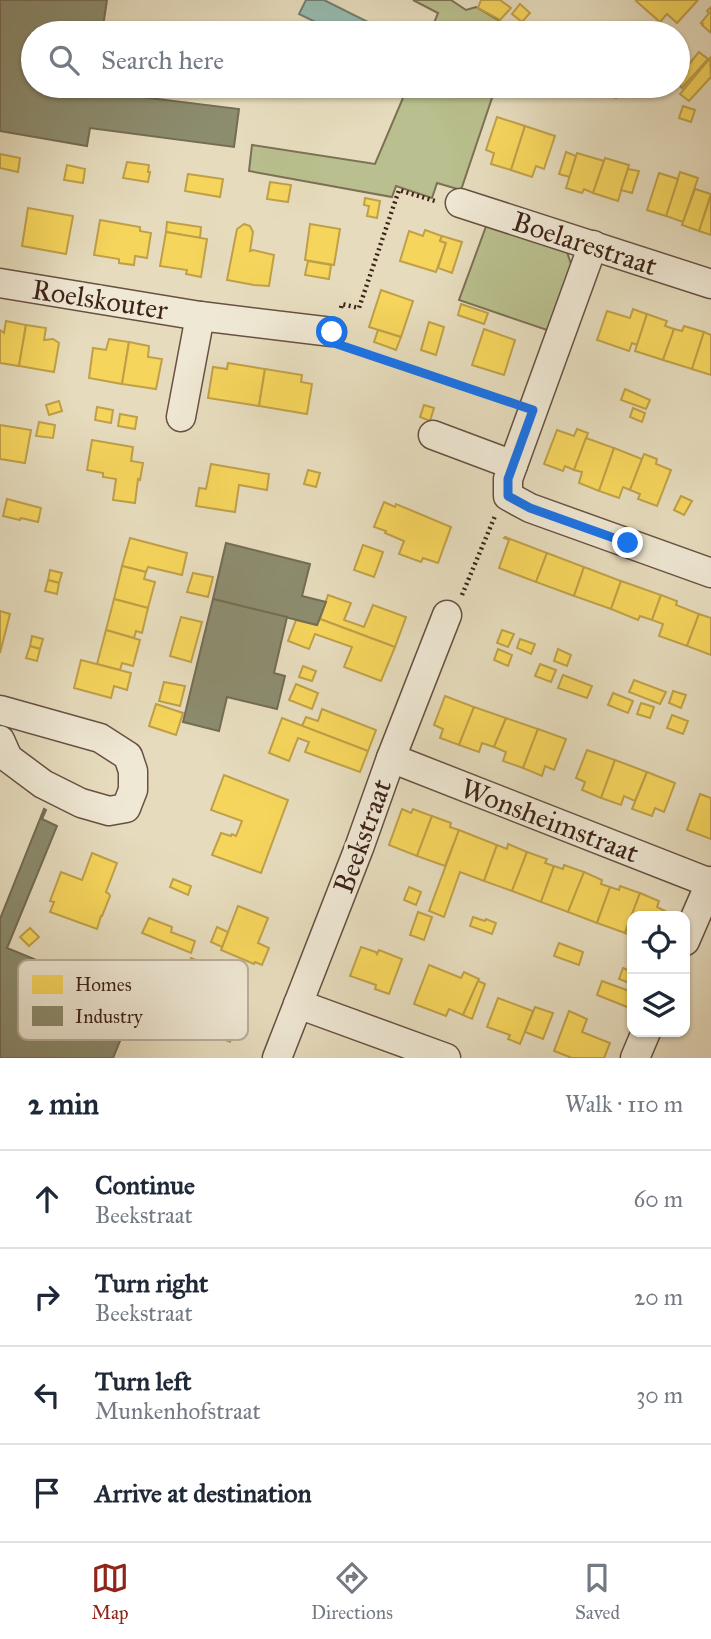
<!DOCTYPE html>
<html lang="en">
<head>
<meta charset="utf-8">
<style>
	:root { --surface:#fff; --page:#f6f6f7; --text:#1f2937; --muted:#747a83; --line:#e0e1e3; --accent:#8f2418 }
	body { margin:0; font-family:"IM FELL Great Primer",serif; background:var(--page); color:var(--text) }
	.controls { position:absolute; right:21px; bottom:21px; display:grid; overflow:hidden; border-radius:14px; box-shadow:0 2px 5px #0004 }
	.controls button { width:63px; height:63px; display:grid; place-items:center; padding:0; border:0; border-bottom:2px solid var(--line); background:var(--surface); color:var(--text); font:35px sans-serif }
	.stop { position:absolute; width:21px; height:21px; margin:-16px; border:5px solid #1a73e8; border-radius:50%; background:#fff }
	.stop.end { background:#1a73e8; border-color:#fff; box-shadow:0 2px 7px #0008 }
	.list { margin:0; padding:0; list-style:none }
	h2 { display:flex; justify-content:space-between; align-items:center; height:91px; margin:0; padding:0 28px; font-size:30px }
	h2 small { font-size:23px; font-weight:400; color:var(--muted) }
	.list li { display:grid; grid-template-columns:46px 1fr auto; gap:21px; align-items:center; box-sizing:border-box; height:98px; padding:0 28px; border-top:2px solid var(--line) }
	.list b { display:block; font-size:26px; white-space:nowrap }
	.list p { margin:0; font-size:23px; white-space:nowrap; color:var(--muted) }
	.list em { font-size:23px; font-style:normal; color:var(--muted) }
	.icon { flex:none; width:38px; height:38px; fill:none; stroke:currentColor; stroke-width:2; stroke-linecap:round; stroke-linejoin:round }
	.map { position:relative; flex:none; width:711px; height:1058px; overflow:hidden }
	.search { position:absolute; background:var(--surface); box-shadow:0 2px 5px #0004; left:21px; right:21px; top:21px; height:77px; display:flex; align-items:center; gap:18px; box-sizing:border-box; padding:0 24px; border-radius:38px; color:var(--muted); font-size:26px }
	.sheet { height:483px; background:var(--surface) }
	nav { display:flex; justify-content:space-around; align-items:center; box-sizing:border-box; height:98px; border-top:2px solid var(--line); background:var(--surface); font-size:19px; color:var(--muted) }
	nav a { display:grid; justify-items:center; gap:4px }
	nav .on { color:var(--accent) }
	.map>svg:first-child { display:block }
</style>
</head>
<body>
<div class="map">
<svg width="711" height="1058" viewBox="0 0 711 1058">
	<rect width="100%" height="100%" fill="#e6dcbd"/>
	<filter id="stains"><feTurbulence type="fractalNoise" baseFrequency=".00286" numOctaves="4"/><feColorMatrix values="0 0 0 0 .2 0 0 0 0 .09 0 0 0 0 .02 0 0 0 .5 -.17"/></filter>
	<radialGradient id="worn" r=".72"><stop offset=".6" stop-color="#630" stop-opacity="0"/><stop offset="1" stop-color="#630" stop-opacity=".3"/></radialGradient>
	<g fill="#b9bf8e" stroke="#7c7154" stroke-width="2">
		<path d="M413,0h38l15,10 10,-3 39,23 -1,3h-84l8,-20z"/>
		<path d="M408,86h88l-35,104 -24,-7 -5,15 -36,-12 -4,11 -143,-26 3,-26 123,19z"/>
		<path d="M488,221l78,28 5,15 -1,14 -20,53 -91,-31z"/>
	</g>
	<path fill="#96bcb0" stroke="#737f74" stroke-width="2" d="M306,0h18l60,30 -1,3h-45l-39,-19z"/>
	<g fill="#f6d55c" stroke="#bfa048" stroke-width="2">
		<path d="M481,0h19l11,8 -11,12 -22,-12z"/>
		<path d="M637,0h61l-21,23 -10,-9 -7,8 -24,-21z"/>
		<path d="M520,4l10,9 -8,9 -10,-8z"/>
		<path d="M711,7v26l-9,-8 1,-1 -2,-1 8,-10 -2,-2z"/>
		<path d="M552,26l13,2 -1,5h-13z"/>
		<path d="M699,52l9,7 -26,29 -4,-4v-7z"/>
		<path d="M710,58l1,19 -22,24 -9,-7z"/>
		<path d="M588,86h33l-5,12z"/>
		<path d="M683,106l12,4 -4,12 -12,-4z"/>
		<path d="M497,117l28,9 -14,44 -20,-6 3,-11 -8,-3z"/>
		<path d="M525,126l30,10 -11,33 -8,-3 -4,11 -21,-7z"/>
		<path d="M566,152l10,4 -6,21 -11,-3z"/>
		<path d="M577,153l27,8 -11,32 -9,-4 -2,4 -16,-5z"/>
		<path d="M0,154l20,4 -2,14 -18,-4z"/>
		<path d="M605,158l24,7 -11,36 -25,-8z"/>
		<path d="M127,162l22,3 -1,7h2l-2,10 -25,-4z"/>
		<path d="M67,165l18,4 -2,14 -19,-3z"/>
		<path d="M628,169l11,2 -7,22 -11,-3z"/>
		<path d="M680,172l18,6 -15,44 -17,-6z"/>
		<path d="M659,173l19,6 -12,37 -19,-6z"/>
		<path d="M188,174l35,5 -3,18 -35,-6z"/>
		<path d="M270,182l21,3 -3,17 -21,-3z"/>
		<path d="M695,189l16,5 -12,37 -17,-6z"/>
		<path d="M711,195v40l-12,-4z"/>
		<path d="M365,198l15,3 -3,17 -10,-2 2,-10 -5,-1z"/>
		<path d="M28,208l45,8 -7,38 -44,-8z"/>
		<path d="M100,220l40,7v4l11,2 -4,25 -12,-2 -1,9 -15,-2v-4l-25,-4z"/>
		<path d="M167,222l34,5 -1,11 -34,-6z"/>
		<path d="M244,224l6,2 3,6 -3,19 3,-1 21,5 -5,31 -15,-1 -27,-5 10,-51z"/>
		<path d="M310,224l30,5 -6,36 -29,-5z"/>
		<path d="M425,230l17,6 -2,5 6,2 -10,29 -36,-11 9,-30 14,5z"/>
		<path d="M166,232l41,7 -6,38 -15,-3 1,-4 -27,-4z"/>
		<path d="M442,236l20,6 -10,31 -14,-5 8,-25 -6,-2z"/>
		<path d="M308,261l23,4 -2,14 -24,-4z"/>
		<path d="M381,290l32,11 -12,36 -32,-10z"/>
		<path d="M461,304l27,9 -4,11 -26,-9z"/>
		<path d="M633,309l14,5 -10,31 -5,-2 -3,8 -32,-11 10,-29 23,7z"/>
		<path d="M647,314l20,7 -2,5 9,3 -11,31 -28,-9z"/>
		<path d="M6,321l20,4 -7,41 -19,-3v-33l4,3z"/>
		<path d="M429,322l15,5 -8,28 -15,-5z"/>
		<path d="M26,325l20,3 -2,12 9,-1 6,4 -5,29 -35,-6z"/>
		<path d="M684,326l20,6 -12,37 -29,-9 11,-31 8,2z"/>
		<path d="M484,329l31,11 -11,35 -32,-10z"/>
		<path d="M378,330l23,7 -5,13 -22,-8z"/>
		<path d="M704,332l7,3v40l-19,-6z"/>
		<path d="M109,339l20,3 -7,42 -33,-6 4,-30 13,2z"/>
		<path d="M129,342l20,4 -1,11 14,2 -6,30 -34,-5z"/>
		<path d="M228,363l37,6 -6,37 -51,-8 5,-31 14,2z"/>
		<path d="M265,369l37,6 -1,7 11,2 -5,30 -48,-8z"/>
		<path d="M625,389l25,11 -4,9 -25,-9z"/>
		<path d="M59,401l3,10 -13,4 -3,-10z"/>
		<path d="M424,405l10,3 -4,13 -10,-4z"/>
		<path d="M97,407l16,3 -2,13 -16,-3z"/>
		<path d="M633,408l12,5 -3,9 -12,-5z"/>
		<path d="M120,414l17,3 -2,12 -17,-3z"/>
		<path d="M39,422l16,3 -2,13 -17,-2z"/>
		<path d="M0,425l31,5 -6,33 -25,-4z"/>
		<path d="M577,429l11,4 -14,37 -9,-4 -2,5 -19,-7 13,-34 17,6z"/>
		<path d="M586,438l28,10 -15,43 -20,-8 3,-11 -8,-2z"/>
		<path d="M92,440l41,7 -2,14 12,2 -3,17 -2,-1 -3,24 -22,-3 3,-21 -13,-2v-4l-16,-3z"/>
		<path d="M614,448l28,11 -12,31 -7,-3 -4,11 -20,-7z"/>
		<path d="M644,454l13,5 -1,5 15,6 -14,36 -19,-7 2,-5 -10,-4z"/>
		<path d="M211,464l58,10 -2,16 -28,-5 -4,27 -39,-6 3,-18 7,1z"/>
		<path d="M308,470l12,3 -4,14 -12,-3z"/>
		<path d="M681,496l11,5 -8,14 -10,-5z"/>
		<path d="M7,499l34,9 -3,14 -17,-4 -1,2 -17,-4z"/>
		<path d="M384,502l11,5 1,-3 55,23 -13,36 -15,-5 -2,4 -22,-8 5,-13 -19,-8 1,-2 -12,-4z"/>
		<path d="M505,537l42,16 -11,29 -37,-14 10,-28 -5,-2z"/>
		<path d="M130,538l57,15 -5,22 -34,-8 -2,5 -24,-6z"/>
		<path d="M363,545l20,7 -9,25 -20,-7z"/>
		<path d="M547,553l37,14 -10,29 -38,-14z"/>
		<path d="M122,566l24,6 -2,7 11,3 -7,26 -34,-9z"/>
		<path d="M584,567l37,14 -10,28 -37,-13z"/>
		<path d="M50,570l12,3 -3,10 -11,-3z"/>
		<path d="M193,573l20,4 -5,20 -21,-5z"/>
		<path d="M48,580l11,3 -2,11 -12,-3z"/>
		<path d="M621,581l40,14 -9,25 -12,-4 -2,4 -27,-11z"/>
		<path d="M328,595l23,8 -7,17 20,7 9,-22 33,12 -11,30 -75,-28z"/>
		<path d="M661,595l16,6 -1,4 23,9 -12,32 -28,-10 4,-12 -11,-4z"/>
		<path d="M114,599l34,9 -6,25 -6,-2 -2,7 -28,-8z"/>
		<path d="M0,611l10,3 -10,39z"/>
		<path d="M699,614l12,4v37l-24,-9z"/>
		<path d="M181,617l21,5 -11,40 -21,-6z"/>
		<path d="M320,619l75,28 -14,34 -37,-14 8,-20 -37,-13 -6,15 -21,-8 8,-21 21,5z"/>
		<path d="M106,630l34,10 -7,26 -11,-3 -2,7 -23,-6z"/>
		<path d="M502,630l12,4 -6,13 -11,-4z"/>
		<path d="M32,636l11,3 -3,10 -10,-3z"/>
		<path d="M520,639l15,5 -4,10 -14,-6z"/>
		<path d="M30,646l10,3 -3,12 -11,-3z"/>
		<path d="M498,649l14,6 -4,11 -14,-6z"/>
		<path d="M558,649l13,6 -4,11 -13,-5z"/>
		<path d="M81,660l50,13 -4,17 -13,-4 -3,12 -37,-10z"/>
		<path d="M540,664l16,6 -5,12 -16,-6z"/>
		<path d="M303,666l13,5 -4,10 -13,-4z"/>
		<path d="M563,675l29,11 -5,12 -29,-10z"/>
		<path d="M634,680l32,12 -6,12 -31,-12z"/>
		<path d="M164,682l21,4 -5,20 -21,-5z"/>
		<path d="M296,684l22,9 -6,16 -23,-9z"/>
		<path d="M673,691l13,4 -5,13 -12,-5z"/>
		<path d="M613,693l20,8 -5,12 -20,-8z"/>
		<path d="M445,696l29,11 -15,38 -19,-7 3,-9 -9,-4z"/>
		<path d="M641,703l13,4 -4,11 -13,-4z"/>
		<path d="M156,704l27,9 -7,22 -27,-9z"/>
		<path d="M474,707l32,11 -12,29 -12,-4 -3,9 -20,-7z"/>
		<path d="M322,709l54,21 -8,21 -66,-25 4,-9 12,4z"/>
		<path d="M672,715l16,6 -5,13 -16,-6z"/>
		<path d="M282,718l86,33 -8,21 -55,-20 4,-10 -11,-4 -9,23 -20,-8z"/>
		<path d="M506,718l32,11 -15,39 -20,-7 3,-9 -12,-5z"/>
		<path d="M538,729l28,10 -12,31 -9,-4 -3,10 -19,-8z"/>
		<path d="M587,750l28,10 -14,38 -19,-8 3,-8 -9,-4z"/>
		<path d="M615,760l32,12 -12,29 -11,-5 -3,9 -20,-7z"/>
		<path d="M647,772l28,11 -11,29 -9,-4 -3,8 -20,-7z"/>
		<path d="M224,775l64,25 -27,73 -49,-18 9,-22 10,3 1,-2 4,2 6,-15 -31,-11z"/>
		<path d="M700,794l11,4v41l-24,-9z"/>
		<path d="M402,809l9,4 2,-4 19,7 -15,40 -28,-11z"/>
		<path d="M432,816l19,7 -1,4 9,3 -14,36 -28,-10z"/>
		<path d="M459,830l38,15 -13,36 -24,-9 -16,45 -15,-6z"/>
		<path d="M508,844l19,8 -15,39 -28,-10 13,-36 10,4z"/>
		<path d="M527,852l20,7 -2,4 9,3 -13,36 -29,-11z"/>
		<path d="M92,853l25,10 -11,29 3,2 1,2 -8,20h-1l-4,13 -47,-17 4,-10 -4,-1 11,-29 21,8z"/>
		<path d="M564,865l20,7 -16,40 -27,-10 13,-36 9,3z"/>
		<path d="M584,872l18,8 -1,4 9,3 -13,36 -29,-11z"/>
		<path d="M173,879l18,7 -3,9 -18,-8z"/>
		<path d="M620,886l20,7 -15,40 -28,-10 13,-36 9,3z"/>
		<path d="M409,887l12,5 -5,13 -12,-5z"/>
		<path d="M640,893l19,8 -2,6 8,4 -2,5h-31v20l-7,-3z"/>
		<path d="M238,906l30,12 -10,25 11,5 -7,17 -7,-3 -1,2 -33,-14z"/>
		<path d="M418,912l14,5 -8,23 -14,-5z"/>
		<path d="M473,917l12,4 1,-2 10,4 -4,11 -22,-8z"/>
		<path d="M149,918l23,9 -1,5 24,9 -4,12 -49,-20z"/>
		<path d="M217,927l11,5 -6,15 -11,-5z"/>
		<path d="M30,928l9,9 -10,9 -9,-9z"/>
		<path d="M559,943l24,9 -4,13 -25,-9z"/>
		<path d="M361,947l15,5 1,2 2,-4 23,9 -13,35 -14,-5 1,-4 -26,-9z"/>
		<path d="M191,958l27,11 -7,18 -27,-11z"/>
		<path d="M429,965l32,13 3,-6 15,7 -16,36 -14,-6 -3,7 -32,-12z"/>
		<path d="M623,968l9,4v12l-13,-5z"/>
		<path d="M478,981l7,3 -13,35 -9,-4z"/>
		<path d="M602,981l30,11v17l-35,-14z"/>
		<path d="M216,988l15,6 -1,4 11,3 4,3v5l-3,4 -12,29 -11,-5 -1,3 -17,-7 1,-3 -12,-6 13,-32 9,4z"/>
		<path d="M498,998l35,13 -13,33 -12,-5 2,-4 -23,-8z"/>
		<path d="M535,1007l18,6 -10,26 -18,-7z"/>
		<path d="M569,1011l18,8 -5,13 28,11 -6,15h-32l-18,-7z"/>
	</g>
	<g fill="#8c8c6e" stroke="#756c54" stroke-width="2">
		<path d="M0,0h107l-5,33h-69v53h109l-1,11 98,12 -5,38 -144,-19 -3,18 -87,-15z"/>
		<path d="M226,543l84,21 -8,32 24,6 -9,23 -104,-26z"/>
		<path d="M213,599l74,18 -13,56 11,3 -8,33 -50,-12 -8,34 -36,-9z"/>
		<path d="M44,809l2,1 -4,9 15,7 -50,122 78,32 -7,18 51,21 -16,39h-113v-139z"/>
	</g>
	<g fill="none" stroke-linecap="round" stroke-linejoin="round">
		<g stroke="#685142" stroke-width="31">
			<g id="minor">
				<path d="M460,203l251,81"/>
				<path d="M593,245l-85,234v17l22,12 181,65"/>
				<path d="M0,283l200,33"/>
				<path d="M181,417l19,-101 132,16"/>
				<path d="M433,435l80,30"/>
				<path d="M0,710l100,28 28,18 5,15v19l-7,18 -17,3 -28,-8 -38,-19 -35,-26 -8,-18"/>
				<path d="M391,758l319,125"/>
				<path d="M685,941l26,-60"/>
				<path d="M298,1004l148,54"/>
				<path d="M277,1058l82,-210 32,-90 56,-143"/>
				<path d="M635,1058l11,-26"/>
			</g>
		</g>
		<g stroke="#3e2319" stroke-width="4.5" stroke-dasharray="2 3.5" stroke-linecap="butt">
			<path d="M341,308l1,-4 17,4 40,-118 36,11"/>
			<path d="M349,348l161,55"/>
			<path d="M462,595l33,-79"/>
		</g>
		<use href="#minor" stroke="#efe8d4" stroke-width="28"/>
	</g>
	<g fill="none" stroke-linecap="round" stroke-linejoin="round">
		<path stroke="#1a73e8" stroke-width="9" d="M332,332l-1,10 202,68 -25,69v17l22,12 98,35"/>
	</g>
	<g text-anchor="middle" stroke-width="7" stroke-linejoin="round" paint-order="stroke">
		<g font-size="28" fill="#3e2319" stroke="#efe8d4">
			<text transform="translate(585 243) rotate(18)" y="10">Boelarestraat</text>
			<text transform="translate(100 299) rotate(9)" y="10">Roelskouter</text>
			<text transform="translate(550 820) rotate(21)" y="10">Wonsheimstraat</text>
			<text transform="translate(362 836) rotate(-70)" y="10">Beekstraat</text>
		</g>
	</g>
	<rect x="18" y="960" width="230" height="80" rx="10" fill="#efe8d4" stroke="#baad9c" stroke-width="2"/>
	<rect x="32" y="975" width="31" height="19" fill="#f6d55c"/>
	<rect x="32" y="1006" width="31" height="20" fill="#8c8c6e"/>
	<g font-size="19" fill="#3e2319">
		<text x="75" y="991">Homes</text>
		<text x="75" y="1023">Industry</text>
	</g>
	<rect width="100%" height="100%" filter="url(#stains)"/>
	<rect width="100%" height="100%" fill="url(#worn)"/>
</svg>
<div class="controls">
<button><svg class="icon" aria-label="locate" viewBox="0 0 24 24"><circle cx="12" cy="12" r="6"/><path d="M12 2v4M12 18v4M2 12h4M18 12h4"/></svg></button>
<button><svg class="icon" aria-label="layers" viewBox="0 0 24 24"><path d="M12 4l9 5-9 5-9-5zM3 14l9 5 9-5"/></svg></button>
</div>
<div class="stop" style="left:332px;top:332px"></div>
<div class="stop end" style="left:628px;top:543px"></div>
<div class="search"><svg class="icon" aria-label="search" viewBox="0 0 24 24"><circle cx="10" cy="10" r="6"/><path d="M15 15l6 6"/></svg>Search here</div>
</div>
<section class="sheet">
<h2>2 min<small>Walk · 110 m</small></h2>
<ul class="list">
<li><svg class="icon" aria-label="ahead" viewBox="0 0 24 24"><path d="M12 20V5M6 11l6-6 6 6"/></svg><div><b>Continue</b><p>Beekstraat</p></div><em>60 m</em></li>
<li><svg class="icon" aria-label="right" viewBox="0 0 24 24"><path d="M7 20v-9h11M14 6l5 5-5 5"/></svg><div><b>Turn right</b><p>Beekstraat</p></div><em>20 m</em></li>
<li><svg class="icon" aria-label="left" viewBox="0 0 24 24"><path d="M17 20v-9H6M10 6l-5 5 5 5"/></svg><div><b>Turn left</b><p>Munkenhofstraat</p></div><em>30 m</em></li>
<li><svg class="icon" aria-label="arrive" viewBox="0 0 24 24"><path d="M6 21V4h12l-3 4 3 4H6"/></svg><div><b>Arrive at destination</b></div></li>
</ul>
</section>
<nav>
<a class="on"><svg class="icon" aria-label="map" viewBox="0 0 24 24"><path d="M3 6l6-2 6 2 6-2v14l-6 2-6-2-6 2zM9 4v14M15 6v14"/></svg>Map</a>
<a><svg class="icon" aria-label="directions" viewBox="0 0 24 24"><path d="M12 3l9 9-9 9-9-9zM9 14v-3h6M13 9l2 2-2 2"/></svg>Directions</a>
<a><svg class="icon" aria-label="saved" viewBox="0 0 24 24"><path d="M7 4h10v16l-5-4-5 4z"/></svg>Saved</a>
</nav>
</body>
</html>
